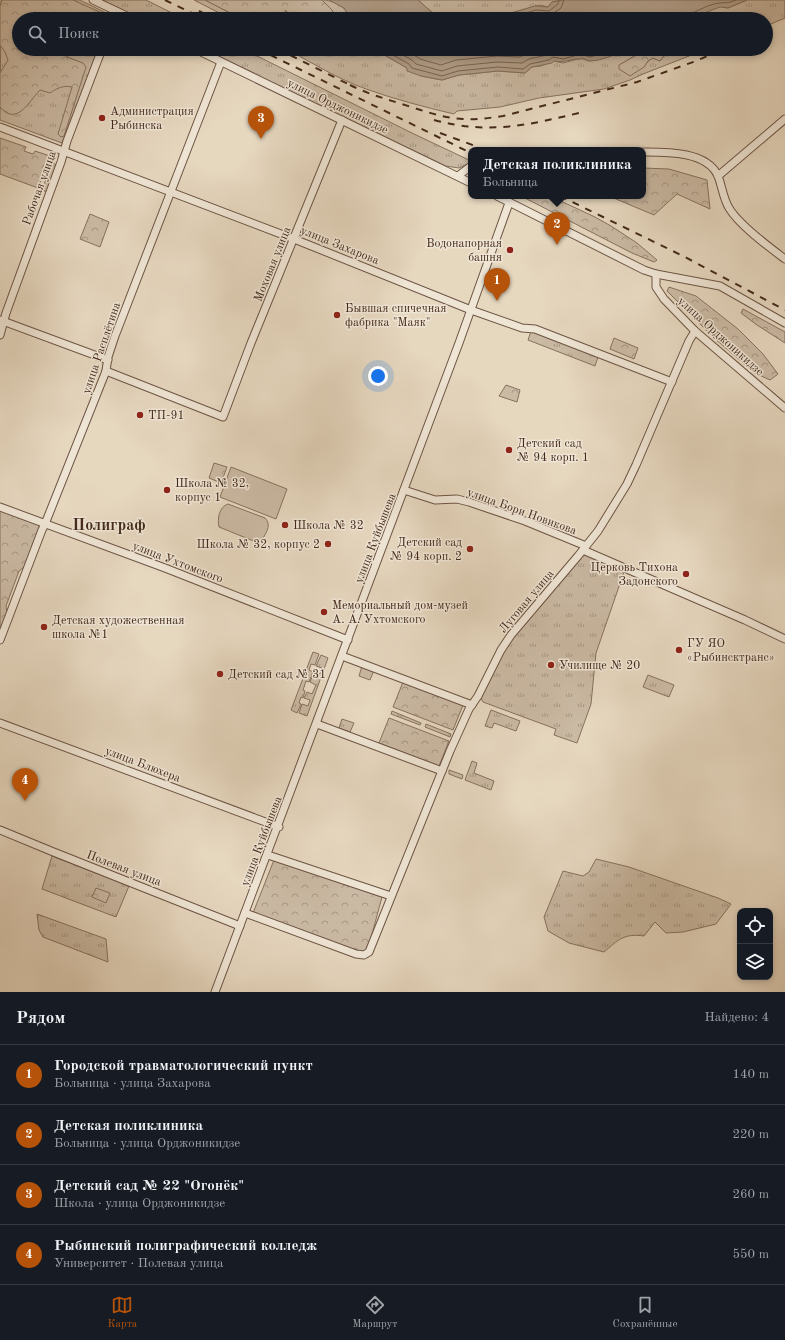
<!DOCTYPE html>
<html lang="ru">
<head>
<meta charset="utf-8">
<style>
	:root { --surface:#171b24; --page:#242831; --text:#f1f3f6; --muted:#9ea1a6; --line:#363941; --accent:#b45309 }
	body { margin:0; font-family:"Old Standard TT",serif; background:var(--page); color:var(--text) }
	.controls { position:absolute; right:12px; bottom:12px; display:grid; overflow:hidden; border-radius:8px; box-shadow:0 2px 6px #0003 }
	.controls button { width:36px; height:36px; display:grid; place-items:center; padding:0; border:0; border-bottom:1px solid var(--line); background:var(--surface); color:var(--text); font:20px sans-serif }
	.you { position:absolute; left:378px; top:376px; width:14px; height:14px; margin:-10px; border:3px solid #fff; border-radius:50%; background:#1a73e8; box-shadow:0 0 0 6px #1a73e833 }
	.badge { display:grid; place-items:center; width:26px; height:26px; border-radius:50%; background:var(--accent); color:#fff; font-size:13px; font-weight:700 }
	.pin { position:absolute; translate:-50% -33px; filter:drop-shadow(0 1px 2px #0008) }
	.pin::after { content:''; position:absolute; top:21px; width:14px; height:12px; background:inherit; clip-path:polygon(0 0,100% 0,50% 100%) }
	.popup { position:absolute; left:468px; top:147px; width:178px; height:52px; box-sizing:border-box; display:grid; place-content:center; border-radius:8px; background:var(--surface); filter:drop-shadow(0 1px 3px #0005); font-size:13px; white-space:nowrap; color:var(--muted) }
	.popup b { font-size:15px; color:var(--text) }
	.popup::after { content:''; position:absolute; left:50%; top:100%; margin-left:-8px; border:8px solid transparent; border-top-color:var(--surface) }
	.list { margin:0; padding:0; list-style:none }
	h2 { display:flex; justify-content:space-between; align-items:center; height:52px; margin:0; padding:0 16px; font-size:17px }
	h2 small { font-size:13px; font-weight:400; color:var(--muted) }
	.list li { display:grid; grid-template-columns:26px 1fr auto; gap:12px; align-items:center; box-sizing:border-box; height:60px; padding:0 16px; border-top:1px solid var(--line) }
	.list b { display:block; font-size:15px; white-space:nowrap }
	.list p { margin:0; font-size:13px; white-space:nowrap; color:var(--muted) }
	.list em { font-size:13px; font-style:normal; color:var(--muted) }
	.icon { flex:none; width:22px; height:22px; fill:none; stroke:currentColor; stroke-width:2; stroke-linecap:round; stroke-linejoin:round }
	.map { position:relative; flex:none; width:785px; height:992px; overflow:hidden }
	.search { position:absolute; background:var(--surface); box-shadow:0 2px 6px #0003; left:12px; right:12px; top:12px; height:44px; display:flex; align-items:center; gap:10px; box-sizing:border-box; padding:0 14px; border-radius:22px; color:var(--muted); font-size:15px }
	.sheet { height:292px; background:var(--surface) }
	nav { display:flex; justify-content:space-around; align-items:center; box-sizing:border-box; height:56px; border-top:1px solid var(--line); background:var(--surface); font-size:11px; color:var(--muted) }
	nav a { display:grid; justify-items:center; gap:2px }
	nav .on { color:var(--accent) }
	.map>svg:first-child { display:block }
</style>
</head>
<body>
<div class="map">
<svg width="785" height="992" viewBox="0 0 785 992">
	<defs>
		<pattern id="grass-tufts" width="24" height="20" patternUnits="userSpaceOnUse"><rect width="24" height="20" fill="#cab9a3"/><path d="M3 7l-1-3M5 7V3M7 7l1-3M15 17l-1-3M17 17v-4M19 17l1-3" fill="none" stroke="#a69684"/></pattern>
		<pattern id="forest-crowns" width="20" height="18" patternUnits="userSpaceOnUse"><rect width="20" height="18" fill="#cab9a3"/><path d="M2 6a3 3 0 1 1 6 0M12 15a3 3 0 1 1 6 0" fill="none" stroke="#a69684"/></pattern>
	</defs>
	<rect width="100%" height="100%" fill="#e6d7bf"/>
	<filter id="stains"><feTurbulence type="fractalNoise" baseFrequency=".005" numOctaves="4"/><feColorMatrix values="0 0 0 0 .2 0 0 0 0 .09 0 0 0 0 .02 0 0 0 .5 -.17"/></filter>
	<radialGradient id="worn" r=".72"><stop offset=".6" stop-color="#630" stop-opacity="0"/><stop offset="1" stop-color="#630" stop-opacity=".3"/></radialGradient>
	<g fill="url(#grass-tufts)" stroke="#87715e">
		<path d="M1,0h79l30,15 -1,4h-90v30h80l-37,94 -62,-23z"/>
		<path d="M101,0h45l38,19h-43z"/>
		<path d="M194,0h11l37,19h-11z"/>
		<path d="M322,0c10,0 20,5 26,13l-2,6h-10l-4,-9z"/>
		<path d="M418,0h146l-12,2 -4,5 -8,-2 -29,8 -20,3 -8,-1 -9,4h-29l-10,-4z"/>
		<path d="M747,0h38v18l-19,8v-7h-77l31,-13 8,2z"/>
		<path d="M203,49h40l171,85 57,27v2l-12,5 -13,-2z"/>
		<path d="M287,49h87l47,27 21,4 17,-5 39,-4 27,2 7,-6 9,-1 13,-5 9,2 18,-5 8,3 30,-8 7,-4h21l-28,16 25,2 4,-6 5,-3 7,3 9,-12h38l-64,25 -13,6 -26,9 -65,9 -39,9 -43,4 -3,3c-30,-7 -60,-15 -88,-25 -28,-10 -54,-26 -79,-40z"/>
		<path d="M52,163l5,2 -10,27 -5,-2z"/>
		<path d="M531,331l67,26 -3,9 -67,-26z"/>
		<path d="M585,555l39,17 -28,81 -5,51 -14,39 -23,-8 2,-6 -73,-27 -2,-4 19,-40 14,-21 68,-80z"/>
		<path d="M313,652l6,2 -4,11 -4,-1 -2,6 4,2 -4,10 -3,-1 -3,9 2,1 -2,7 -2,-1 -2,6 2,1 -4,9 -6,-3z"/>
		<path d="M321,655l7,3 -21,58 -8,-3 3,-9 6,2 2,-6 -6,-2 3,-6 5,2 4,-9 -6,-3 4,-10 6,2 2,-6 -6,-2z"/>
		<path d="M362,666l12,4 -4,10 -11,-4z"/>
		<path d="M648,675l26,10 -5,12 -26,-10z"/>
		<path d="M491,710l29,11 -4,10 -22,-8 -2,5 -7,-2z"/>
		<path d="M392,711l29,12 -1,2 -29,-11z"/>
		<path d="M342,719l12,4 -4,9 -11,-4z"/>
		<path d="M426,724l25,10 -1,3 -25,-10z"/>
		<path d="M472,761l5,2 -3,10 20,8 -3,9 -26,-10z"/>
		<path d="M449,770l14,5 -1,4 -13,-5z"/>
		<path d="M52,856l77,30 -13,31 -74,-28z"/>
		<path d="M596,859l33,8 89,31 13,6 -15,20 -33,8 -17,1 -11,-11 -11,14c-20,-3 -26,4 -40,16l-35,-9 -21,-12 -4,-14 19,-46 20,5 6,-4z"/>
		<path d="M37,914l69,25 2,23 -65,-25 -4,-7z"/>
	</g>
	<g fill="url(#forest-crowns)" stroke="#87715e">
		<path d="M2,0h71l31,14v5h-85v30h43v2l5,6 16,6 3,4 -22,69 -3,1 -3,-3 14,-47c-8,-2 -15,1 -22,6l-10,-3c-11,11 -23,37 -40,17v-34l8,-13 -3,-8 -5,-7v-39z"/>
		<path d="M205,0h117l10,10 4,9h-41l-10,-9 4,9h-47z"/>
		<path d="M647,49h22l-9,12 -7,-3 -5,3 -4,6 -14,9 -11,-7v-4z"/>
		<path d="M0,138l26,9 -2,4 9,3 2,-3 15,5 -12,32 -38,-14z"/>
		<path d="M643,168l26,1 38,11 3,29 -33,-15 -23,21 -45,-19h34z"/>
		<path d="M521,196h29l45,21 16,9 26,17 20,17 -3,2 -22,-9z"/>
		<path d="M90,214l19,8 -9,25 -20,-8z"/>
		<path d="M669,287l27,9 42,33 25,25 15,20 -8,6 -15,-7 -41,-35 -47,-47z"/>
		<path d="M743,309l42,23v11l-28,-18 -16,-12z"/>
		<path d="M614,338l24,10 -4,11 -24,-10z"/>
		<path d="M506,385l14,5 -3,12 -18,-6z"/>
		<path d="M214,463l13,4 -6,16 -12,-5z"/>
		<path d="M0,510l40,15 -16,42 -5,4 -13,35 1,7 -7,18z"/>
		<path d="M403,682l60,23 -10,25 -60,-23z"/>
		<path d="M389,718l60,23 -10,25 -60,-23z"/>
		<path d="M274,860l108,37 -14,52 -4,3 -6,-1 -105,-38z"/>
		<path d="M96,888l14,5 -4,10 -14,-6z"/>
	</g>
	<g fill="#cab9a3" stroke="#87715e">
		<path d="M231,467l56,22 -11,30 -56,-22z"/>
		<path d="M228,504l37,14c7,7 1,15 -3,22l-6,2 -37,-15c-2,-8 0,-20 9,-23z"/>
	</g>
	<g fill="#af9c87" stroke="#846e5b">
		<path d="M329,0h89l17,15 10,4h-99l1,-6 -3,-5z"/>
		<path d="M564,0h183l-19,8 -8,-1 -31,12h-226h11l9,-4 8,1 20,-3 24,-7 13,1 4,-5z"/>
		<path d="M374,49h252c-10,6 -26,12 -37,12 -3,-1 -6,-3 -9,-2 -11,0 -14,4 -26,2l-2,2 -20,4 -7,6 -27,-2 -39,4 -17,5 -21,-4 -14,-5v-3z"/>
	</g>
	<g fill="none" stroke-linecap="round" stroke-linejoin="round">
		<g stroke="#7a6250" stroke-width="1">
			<path d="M499,19l13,-2 24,-7 13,1 9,-7 1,-4"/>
			<path d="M521,19l15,-4h15l10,-7 3,-8"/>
			<path d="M689,19l1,-4c5,-4 23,-12 30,-12 8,-1 7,1 16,-3"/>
			<path d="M382,49l27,15 3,4 30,8 16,-5 40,-4 25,2 7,-5 19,-4 4,-3 10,2 18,-5 9,3 28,-8"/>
			<path d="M392,49l20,11 4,4 26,7 15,-5 40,-4 25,1 7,-4 18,-4 6,-3 10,2 17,-4 10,1 11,-2"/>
			<path d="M405,49l15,10 21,6 15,-5 41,-4 23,1 8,-4 18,-4"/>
		</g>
		<g stroke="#6c5443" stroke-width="9">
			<g id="minor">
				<path d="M93,0l40,19"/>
				<path d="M113,19l3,-8"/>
				<path d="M195,49l276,134"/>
				<path d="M0,127l294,112 177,71 51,18 13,1 137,53"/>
				<path d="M643,152c22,0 64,-1 75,24 4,10 5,22 11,32 10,17 40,39 56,51"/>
				<path d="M458,176l13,-10"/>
				<path d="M718,176l67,-57"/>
				<path d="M497,196l147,74 12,4 64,12 65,37"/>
				<path d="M656,274v13l8,12 31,32 90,77"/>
				<path d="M0,320l108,40"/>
				<path d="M0,335l6,-22 55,-151 6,-21 35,-92"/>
				<path d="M106,371l117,46 28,-74 91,-223"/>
				<path d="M404,490l31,10 22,-1 12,3 56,19 61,25"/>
				<path d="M0,507l165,61 183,72"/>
				<path d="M583,550l162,70 40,19"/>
				<path d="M0,640l42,-110 3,-6 61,-153 2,-14 7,-21 106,-274"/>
				<path d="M342,656l130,49"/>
				<path d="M0,723l279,104"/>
				<path d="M317,724l125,47"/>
				<path d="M0,830l51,21 189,75"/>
				<path d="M268,855l123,41"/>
				<path d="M245,913l111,41 8,1 5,-3 81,-201 19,-42 9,-13 23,-46 10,-15 67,-79 20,-25 29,-47 9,-19 53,-124 6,-10"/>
				<path d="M215,992l244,-649 50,-140"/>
			</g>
		</g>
		<use href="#minor" stroke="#efe5d5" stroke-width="7"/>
		<g stroke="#44291a" stroke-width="2" stroke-dasharray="7 7" stroke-linecap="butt">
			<path d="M165,0l39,19"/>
			<path d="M199,11l16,8"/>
			<path d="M766,31l6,-3"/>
			<path d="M258,49l213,104"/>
			<path d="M278,49l76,38"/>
			<path d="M350,85c18,9 36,14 55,20 19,6 38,13 58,14 13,1 26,-1 40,-3l134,-34 59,-21 27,-12"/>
			<path d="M434,120c56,15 94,5 149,-8"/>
			<path d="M440,133l38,14"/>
			<path d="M560,196l123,60 102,54"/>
		</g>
	</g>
	<g fill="#8f2418" stroke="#efe5d5" stroke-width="1.5">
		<circle cx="102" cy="118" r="4"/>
		<circle cx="510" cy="250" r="4"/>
		<circle cx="337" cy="315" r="4"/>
		<circle cx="140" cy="415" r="4"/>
		<circle cx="509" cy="450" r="4"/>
		<circle cx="167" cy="490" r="4"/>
		<circle cx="285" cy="525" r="4"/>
		<circle cx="328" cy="544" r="4"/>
		<circle cx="470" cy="549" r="4"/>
		<circle cx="686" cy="574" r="4"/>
		<circle cx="324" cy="612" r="4"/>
		<circle cx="44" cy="627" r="4"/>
		<circle cx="679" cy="650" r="4"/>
		<circle cx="551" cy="665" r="4"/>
		<circle cx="220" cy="674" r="4"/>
	</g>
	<g text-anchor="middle" stroke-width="3" stroke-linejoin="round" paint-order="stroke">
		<g font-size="12" fill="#44291a" stroke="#efe5d5">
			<text transform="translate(338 106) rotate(26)" y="4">улица Орджоникидзе</text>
			<text transform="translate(39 188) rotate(-70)" y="4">Рабочая улица</text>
			<text transform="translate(340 245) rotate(22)" y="4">улица Захарова</text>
			<text transform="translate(272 264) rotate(-68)" y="4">Моховая улица</text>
			<text transform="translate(721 336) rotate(42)" y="4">улица Орджоникидзе</text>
			<text transform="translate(101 348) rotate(-71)" y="4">улица Расплётина</text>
			<text transform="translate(522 511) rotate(20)" y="4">улица Бори Новикова</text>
			<text transform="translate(375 538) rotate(-69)" y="4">улица Куйбышева</text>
			<text transform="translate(178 562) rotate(21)" y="4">улица Ухтомского</text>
			<text transform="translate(526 601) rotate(-50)" y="4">Луговая улица</text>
			<text transform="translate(143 764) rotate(21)" y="4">улица Блюхера</text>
			<text transform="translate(261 841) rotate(-69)" y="4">улица Куйбышева</text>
			<text transform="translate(124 868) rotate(21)" y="4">Полевая улица</text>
		</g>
		<g font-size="12" fill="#44291a" stroke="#efe5d5" text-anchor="start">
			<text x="110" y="115">Администрация<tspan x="110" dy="14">Рыбинска</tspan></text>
			<text x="502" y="247" text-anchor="end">Водонапорная<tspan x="502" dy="14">башня</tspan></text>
			<text x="345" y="312">Бывшая спичечная<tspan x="345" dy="14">фабрика "Маяк"</tspan></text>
			<text x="148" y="419">ТП-91</text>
			<text x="517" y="447">Детский сад<tspan x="517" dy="14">№ 94 корп. 1</tspan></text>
			<text x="175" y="487">Школа № 32,<tspan x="175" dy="14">корпус 1</tspan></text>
			<text x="293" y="529">Школа № 32</text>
			<text x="462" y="546" text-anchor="end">Детский сад<tspan x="462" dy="14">№ 94 корп. 2</tspan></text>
			<text x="320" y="548" text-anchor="end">Школа № 32, корпус 2</text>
			<text x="678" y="571" text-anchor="end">Церковь Тихона<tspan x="678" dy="14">Задонского</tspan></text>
			<text x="332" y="609">Мемориальный дом-музей<tspan x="332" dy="14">А. А. Ухтомского</tspan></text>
			<text x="52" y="624">Детская художественная<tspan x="52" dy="14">школа №1</tspan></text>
			<text x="687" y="647">ГУ ЯО<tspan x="687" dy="14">«Рыбинсктранс»</tspan></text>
			<text x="559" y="669">Училище № 20</text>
			<text x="228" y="678">Детский сад № 31</text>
		</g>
		<g font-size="16" font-weight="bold" fill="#44291a" stroke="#efe5d5">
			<text x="109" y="530">Полиграф</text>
		</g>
	</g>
	<rect width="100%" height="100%" filter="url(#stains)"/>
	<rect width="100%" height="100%" fill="url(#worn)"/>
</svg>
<div class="controls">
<button><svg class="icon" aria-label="locate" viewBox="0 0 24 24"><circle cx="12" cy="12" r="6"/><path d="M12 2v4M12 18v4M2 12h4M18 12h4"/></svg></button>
<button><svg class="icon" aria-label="layers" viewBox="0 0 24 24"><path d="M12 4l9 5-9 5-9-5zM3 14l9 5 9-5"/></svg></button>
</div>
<div class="you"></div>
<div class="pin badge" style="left:497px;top:301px">1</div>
<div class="pin badge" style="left:557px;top:245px">2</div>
<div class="popup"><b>Детская поликлиника</b>Больница</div>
<div class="pin badge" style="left:261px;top:139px">3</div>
<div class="pin badge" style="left:25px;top:801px">4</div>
<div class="search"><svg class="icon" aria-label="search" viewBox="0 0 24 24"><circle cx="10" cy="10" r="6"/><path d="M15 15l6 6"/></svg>Поиск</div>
</div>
<section class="sheet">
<h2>Рядом<small>Найдено: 4</small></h2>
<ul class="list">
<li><span class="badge">1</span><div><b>Городской травматологический пункт</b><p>Больница · улица Захарова</p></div><em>140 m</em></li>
<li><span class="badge">2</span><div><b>Детская поликлиника</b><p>Больница · улица Орджоникидзе</p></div><em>220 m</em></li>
<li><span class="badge">3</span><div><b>Детский сад № 22 &quot;Огонёк&quot;</b><p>Школа · улица Орджоникидзе</p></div><em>260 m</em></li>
<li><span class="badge">4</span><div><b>Рыбинский полиграфический колледж</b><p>Университет · Полевая улица</p></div><em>550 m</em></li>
</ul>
</section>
<nav>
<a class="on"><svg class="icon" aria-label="map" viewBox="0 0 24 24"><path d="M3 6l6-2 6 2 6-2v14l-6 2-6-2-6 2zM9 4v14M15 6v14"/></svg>Карта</a>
<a><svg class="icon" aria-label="directions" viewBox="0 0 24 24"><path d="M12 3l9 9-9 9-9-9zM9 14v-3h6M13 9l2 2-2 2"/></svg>Маршрут</a>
<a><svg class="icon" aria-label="saved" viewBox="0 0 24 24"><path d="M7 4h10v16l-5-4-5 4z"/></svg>Сохранённые</a>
</nav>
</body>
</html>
